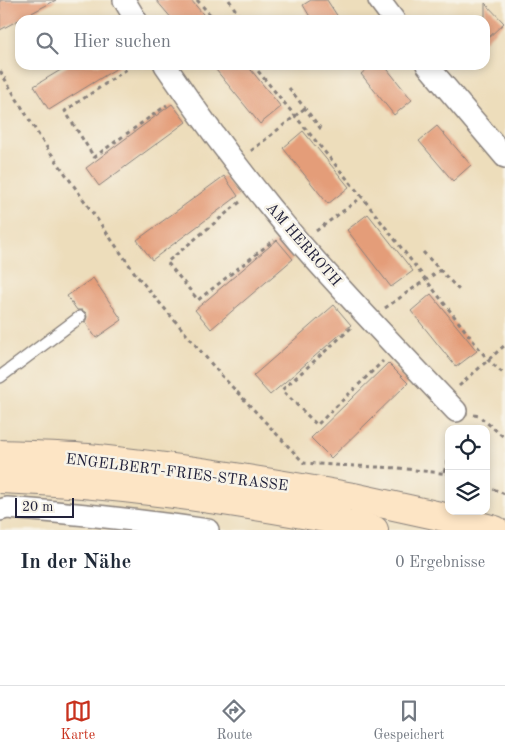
<!DOCTYPE html>
<html lang="de">
<head>
<meta charset="utf-8">
<style>
	:root { --surface:#fff; --page:#f6f6f7; --text:#1f2937; --muted:#747a83; --line:#e0e1e3; --accent:#c8321e }
	body { margin:0; font-family:"Old Standard TT",serif; background:var(--page); color:var(--text) }
	.controls { position:absolute; right:15px; bottom:15px; display:grid; overflow:hidden; border-radius:10px; box-shadow:0 2px 8px #0003 }
	.controls button { width:45px; height:45px; display:grid; place-items:center; padding:0; border:0; border-bottom:1px solid var(--line); background:var(--surface); color:var(--text); font:25px sans-serif }
	.scale { position:absolute; left:15px; bottom:12px; width:59px; box-sizing:border-box; padding-left:5px; border:2px solid #22223b; border-top:0; font-size:14px; line-height:18px; white-space:nowrap; color:#22223b; -webkit-text-stroke:4px #f7f3e8; paint-order:stroke }
	.list { margin:0; padding:0; list-style:none }
	h2 { display:flex; justify-content:space-between; align-items:center; height:65px; margin:0; padding:0 20px; font-size:21px }
	h2 small { font-size:16px; font-weight:400; color:var(--muted) }
	.icon { flex:none; width:28px; height:28px; fill:none; stroke:currentColor; stroke-width:2; stroke-linecap:round; stroke-linejoin:round }
	.map { position:relative; flex:none; width:505px; height:530px; overflow:hidden }
	.search { position:absolute; background:var(--surface); box-shadow:0 2px 8px #0003; left:15px; right:15px; top:15px; height:55px; display:flex; align-items:center; gap:12px; box-sizing:border-box; padding:0 18px; border-radius:15px; color:var(--muted); font-size:19px }
	.sheet { height:155px; background:var(--surface) }
	nav { display:flex; justify-content:space-around; align-items:center; box-sizing:border-box; height:70px; border-top:1px solid var(--line); background:var(--surface); font-size:14px; color:var(--muted) }
	nav a { display:grid; justify-items:center; gap:2px }
	nav .on { color:var(--accent) }
	.map>svg:first-child { display:block }
</style>
</head>
<body>
<div class="map">
<svg width="505" height="530" viewBox="0 0 505 530">
	<rect width="100%" height="100%" fill="#f7f3e8"/>
	<filter id="ink" filterUnits="userSpaceOnUse"><feTurbulence type="fractalNoise" baseFrequency=".02" numOctaves="2"/><feDisplacementMap in="SourceGraphic" scale="10" xChannelSelector="R" yChannelSelector="G"/><feConvolveMatrix kernelMatrix="1 2 1 2 8 2 1 2 1" color-interpolation-filters="sRGB"/></filter>
	<filter id="wash" filterUnits="userSpaceOnUse"><feTurbulence type="fractalNoise" baseFrequency=".0096" numOctaves="4" result="noise"/><feDisplacementMap in="SourceGraphic" scale="20" xChannelSelector="R" yChannelSelector="G"/><feGaussianBlur stdDeviation="1.12" result="paint"/><feColorMatrix in="noise" values="0 0 0 0 0 0 0 0 0 0 0 0 0 0 0 0 0 1.4 0 .05"/><feComposite in="paint" operator="in"/></filter>
	<g filter="url(#wash)">
		<rect width="100%" height="100%" fill="#edddbb"/>
		<g id="blocks">
			<g fill="#e49d79">
				<path d="M0,0h56l-56,30z"/>
				<path d="M156,0h35l17,20h-35z"/>
				<path d="M311,0h16l13,20h-28l-9,-15z"/>
				<path d="M485,3l19,20 -19,18z"/>
				<path d="M69,65h53l-73,45 -15,-24z"/>
				<path d="M212,65h35l34,42 -21,17z"/>
				<path d="M372,65h12l28,35 -18,15 -33,-41z"/>
				<path d="M172,104l14,18 -87,64 -13,-18z"/>
				<path d="M437,126l34,39 -18,16 -34,-40z"/>
				<path d="M303,131l46,56 -21,17 -45,-56z"/>
				<path d="M224,176l14,20 -86,64 -15,-20z"/>
				<path d="M368,214l45,57 -22,16 -44,-57z"/>
				<path d="M277,240l16,19 -82,70 -16,-19z"/>
				<path d="M93,278l29,42 -26,18 -11,-16 2,-5 -1,-4 -4,-3h-5l-10,-14z"/>
				<path d="M431,294l46,57 -21,16 -45,-56z"/>
				<path d="M334,305l17,20 -81,70 -17,-19z"/>
				<path d="M388,363l20,20 -77,75 -20,-20z"/>
			</g>
		</g>
	</g>
	<g filter="url(#ink)">
		<use href="#blocks" fill-opacity="0" stroke="#88807b" stroke-width="1"/>
		<g fill="none" stroke-linecap="round" stroke-linejoin="round">
			<g stroke="#88807b" stroke-width="14">
				<path id="lane" d="M0,377l80,-60"/>
			</g>
			<g stroke="#88807b" stroke-width="24">
				<g id="street">
					<path d="M124,0l12,20"/>
					<path d="M379,0l15,20"/>
					<path d="M165,65c42,62 87,122 136,179 50,57 103,112 155,167"/>
					<path d="M427,65l78,92"/>
					<path d="M0,510l7,-2c67,5 134,12 201,22"/>
				</g>
			</g>
			<g stroke="#88807b" stroke-width="30">
				<g id="secondary">
					<path d="M353,497l96,21 46,12"/>
					<path d="M341,521l33,9"/>
				</g>
			</g>
			<g stroke="#88807b" stroke-width="3" stroke-dasharray="4 4" stroke-linecap="butt">
				<path d="M197,0l18,20"/>
				<path d="M229,0l13,20"/>
				<path d="M133,65l-68,46 29,46 73,-52"/>
				<path d="M253,65l109,132 126,163 17,15"/>
				<path d="M0,71l41,68 96,137 83,98 84,89 31,2"/>
				<path d="M289,88l32,41"/>
				<path d="M251,151l54,-43"/>
				<path d="M240,202l-73,60 31,38 76,-60"/>
				<path d="M316,231l46,-34"/>
				<path d="M423,252l36,38"/>
				<path d="M385,308l55,-38"/>
				<path d="M351,328l-69,62 35,35 66,-64"/>
				<path d="M459,386l46,-41"/>
				<path d="M474,415l5,1 26,22"/>
				<path d="M335,465l63,3 51,6"/>
				<path d="M444,472l5,-15"/>
				<path d="M486,486l19,8"/>
			</g>
			<use href="#lane" stroke="#fff" stroke-width="11"/>
			<use href="#street" stroke="#fff" stroke-width="21"/>
			<use href="#secondary" stroke="#fde5c5" stroke-width="28"/>
			<g stroke="#88807b" stroke-width="30" stroke-linecap="butt">
				<g id="secondary-bridge">
					<path d="M0,454c29,1 59,1 88,4 89,9 177,23 265,39"/>
					<path d="M0,479c115,4 228,21 341,42"/>
				</g>
			</g>
			<use href="#secondary-bridge" stroke="#fde5c5" stroke-width="28"/>
		</g>
	</g>
	<g text-anchor="middle" stroke-width="5" stroke-linejoin="round" paint-order="stroke">
		<g font-size="15" fill="#22223b" stroke="#f7f3e8">
			<text transform="translate(304 244) rotate(49)" y="5">AM HERROTH</text>
			<text transform="translate(177 472) rotate(7)" y="5">ENGELBERT-FRIES-STRASSE</text>
		</g>
	</g>
</svg>
<div class="controls">
<button><svg class="icon" aria-label="locate" viewBox="0 0 24 24"><circle cx="12" cy="12" r="6"/><path d="M12 2v4M12 18v4M2 12h4M18 12h4"/></svg></button>
<button><svg class="icon" aria-label="layers" viewBox="0 0 24 24"><path d="M12 4l9 5-9 5-9-5zM3 14l9 5 9-5"/></svg></button>
</div>
<div class="scale">20 m</div>
<div class="search"><svg class="icon" aria-label="search" viewBox="0 0 24 24"><circle cx="10" cy="10" r="6"/><path d="M15 15l6 6"/></svg>Hier suchen</div>
</div>
<section class="sheet">
<h2>In der Nähe<small>0 Ergebnisse</small></h2>
<ul class="list">
</ul>
</section>
<nav>
<a class="on"><svg class="icon" aria-label="map" viewBox="0 0 24 24"><path d="M3 6l6-2 6 2 6-2v14l-6 2-6-2-6 2zM9 4v14M15 6v14"/></svg>Karte</a>
<a><svg class="icon" aria-label="directions" viewBox="0 0 24 24"><path d="M12 3l9 9-9 9-9-9zM9 14v-3h6M13 9l2 2-2 2"/></svg>Route</a>
<a><svg class="icon" aria-label="saved" viewBox="0 0 24 24"><path d="M7 4h10v16l-5-4-5 4z"/></svg>Gespeichert</a>
</nav>
</body>
</html>
